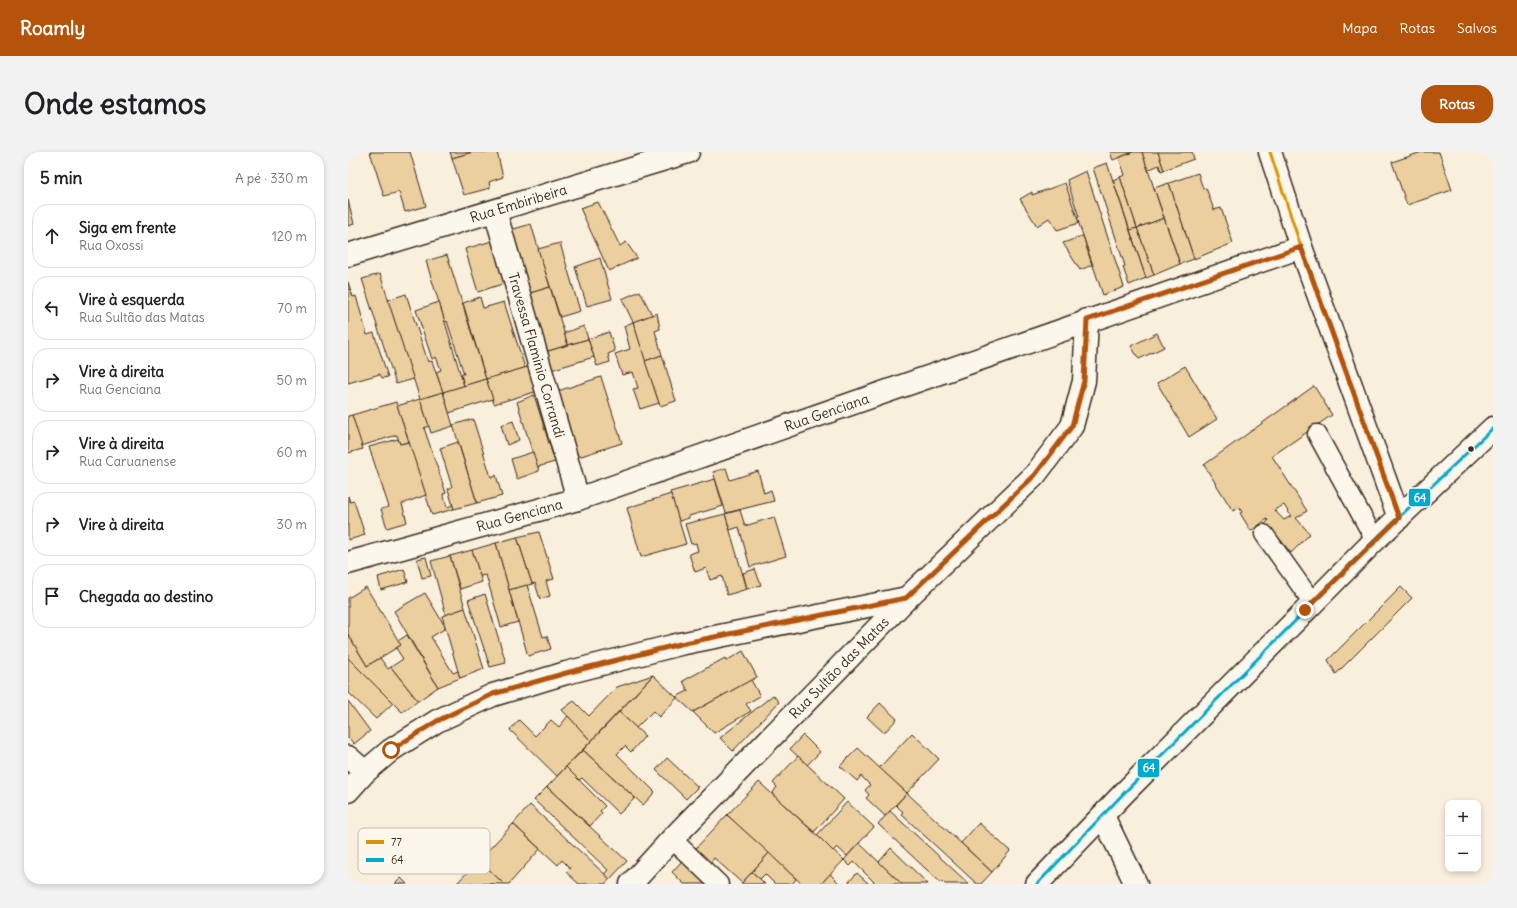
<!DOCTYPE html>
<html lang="pt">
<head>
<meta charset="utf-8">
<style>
	:root { --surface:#fff; --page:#f2f2f2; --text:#202124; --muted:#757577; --line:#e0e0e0; --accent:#b45309 }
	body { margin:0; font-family:Delius,sans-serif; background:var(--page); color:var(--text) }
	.controls { position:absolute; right:12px; bottom:12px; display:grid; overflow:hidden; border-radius:8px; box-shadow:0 2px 6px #0003 }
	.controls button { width:36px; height:36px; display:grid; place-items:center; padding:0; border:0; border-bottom:1px solid var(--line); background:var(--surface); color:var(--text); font:20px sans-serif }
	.stop { position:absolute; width:12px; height:12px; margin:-9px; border:3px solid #b45309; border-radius:50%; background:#fff }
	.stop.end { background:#b45309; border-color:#fff; box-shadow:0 1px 4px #0008 }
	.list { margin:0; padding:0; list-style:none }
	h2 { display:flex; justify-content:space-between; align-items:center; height:52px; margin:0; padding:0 16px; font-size:17px }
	h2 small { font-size:13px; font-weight:400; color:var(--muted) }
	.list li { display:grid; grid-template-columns:26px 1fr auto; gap:12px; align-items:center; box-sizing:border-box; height:64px; margin:0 8px 8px; padding:0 8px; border:1px solid var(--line); border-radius:16px }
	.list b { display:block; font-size:15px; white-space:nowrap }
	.list p { margin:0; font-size:13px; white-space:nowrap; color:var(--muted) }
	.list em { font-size:13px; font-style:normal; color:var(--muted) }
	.icon { flex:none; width:22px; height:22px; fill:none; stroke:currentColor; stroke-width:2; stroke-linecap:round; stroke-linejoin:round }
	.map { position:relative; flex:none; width:1145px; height:732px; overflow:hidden; border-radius:16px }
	header { display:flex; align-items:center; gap:24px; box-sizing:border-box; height:56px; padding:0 20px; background:var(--accent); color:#fff }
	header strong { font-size:19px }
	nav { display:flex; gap:22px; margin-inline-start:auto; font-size:14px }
	.intro { display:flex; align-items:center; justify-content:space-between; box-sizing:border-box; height:96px; padding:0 24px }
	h1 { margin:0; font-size:28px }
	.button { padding:10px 18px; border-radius:16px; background:var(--accent); color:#fff; font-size:14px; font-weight:700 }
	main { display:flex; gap:24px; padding:0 24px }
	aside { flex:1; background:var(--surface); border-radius:16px; box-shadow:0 2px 6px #0003 }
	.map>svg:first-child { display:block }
</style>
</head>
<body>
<header>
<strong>Roamly</strong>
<nav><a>Mapa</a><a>Rotas</a><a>Salvos</a></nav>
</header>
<div class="intro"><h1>Onde estamos</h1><a class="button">Rotas</a></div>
<main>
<aside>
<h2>5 min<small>A pé · 330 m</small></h2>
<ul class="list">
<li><svg class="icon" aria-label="ahead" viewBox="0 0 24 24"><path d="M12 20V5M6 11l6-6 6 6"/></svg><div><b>Siga em frente</b><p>Rua Oxossi</p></div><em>120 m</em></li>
<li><svg class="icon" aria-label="left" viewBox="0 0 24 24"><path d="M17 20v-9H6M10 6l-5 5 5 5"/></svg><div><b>Vire à esquerda</b><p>Rua Sultão das Matas</p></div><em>70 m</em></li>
<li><svg class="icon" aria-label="right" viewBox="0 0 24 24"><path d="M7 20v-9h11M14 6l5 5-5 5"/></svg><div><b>Vire à direita</b><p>Rua Genciana</p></div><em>50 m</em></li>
<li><svg class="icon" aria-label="right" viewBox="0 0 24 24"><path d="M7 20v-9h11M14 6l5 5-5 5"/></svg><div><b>Vire à direita</b><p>Rua Caruanense</p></div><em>60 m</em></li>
<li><svg class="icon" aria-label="right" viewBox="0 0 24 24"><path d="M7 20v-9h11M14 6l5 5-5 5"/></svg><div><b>Vire à direita</b></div><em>30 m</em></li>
<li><svg class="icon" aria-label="arrive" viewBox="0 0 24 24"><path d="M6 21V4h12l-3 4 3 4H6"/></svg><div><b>Chegada ao destino</b></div></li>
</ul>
</aside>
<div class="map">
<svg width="1145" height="732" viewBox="0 0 1145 732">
	<rect width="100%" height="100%" fill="#f8efdd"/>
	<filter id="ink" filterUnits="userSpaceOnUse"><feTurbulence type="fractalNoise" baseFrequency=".025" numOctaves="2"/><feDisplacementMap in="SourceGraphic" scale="8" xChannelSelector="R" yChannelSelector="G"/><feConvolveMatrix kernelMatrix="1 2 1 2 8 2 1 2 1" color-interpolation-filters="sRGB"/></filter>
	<g filter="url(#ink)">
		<g fill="#eccf9f" stroke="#3b2a1e" fill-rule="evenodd">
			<path d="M22,0h40l16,54 -21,6 -6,-20 -15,4z"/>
			<path d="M102,0h23l-21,6z"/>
			<path d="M125,0h24l6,25 -14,5 1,6 -26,7 -12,-37z"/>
			<path d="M762,0h23l-20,8z"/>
			<path d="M785,0h9l22,66 -27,10 -17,-51 5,-2 -6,-17z"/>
			<path d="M794,0h16l6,18 -3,1 -2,-6 -11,5z"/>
			<path d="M810,0h34l2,7 -30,11z"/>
			<path d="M1074,0h17l13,38 -45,15 -15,-43z"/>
			<path d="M759,11l39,115 -17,7 -6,-18 2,-1 -32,-98z"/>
			<path d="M738,19l38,116 -21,8 -26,-77 2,-1 -12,-37z"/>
			<path d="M850,21l5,16 3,-1 8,22 7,-2 12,35 -39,16 -25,-76z"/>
			<path d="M772,25l17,51 -7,2 -17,-50z"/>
			<path d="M717,31l14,40 -22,7 -8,-12 -12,8 -17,-27 12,-7v3z"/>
			<path d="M821,31l25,76 -14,5 -26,-76z"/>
			<path d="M0,48l6,24 -6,2z"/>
			<path d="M250,50l22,44 6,-4 11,16 -28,13 -29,-63z"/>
			<path d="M816,66l16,46 -26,11 -17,-47z"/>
			<path d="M183,72l19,63 -23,7 -20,-63z"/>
			<path d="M789,76l17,47 -8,3 -16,-48z"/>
			<path d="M735,84l9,29 -12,5 -17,-27z"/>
			<path d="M144,89l13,42 -27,9 -13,-43z"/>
			<path d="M212,91l20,68 -20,6 -22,-68z"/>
			<path d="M99,103l39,124 -22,7 -3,-12h3l-17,-53 -2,1 -19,-61z"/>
			<path d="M252,106l12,41 -25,7 -12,-39z"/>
			<path d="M32,122l34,105 -18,5 -34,-105z"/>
			<path d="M0,130l5,15 3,-1 11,39 7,-2 14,44 -6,1 -2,-4 -32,9z"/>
			<path d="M202,135l18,58 -23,7 -18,-58z"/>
			<path d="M292,139l12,24 -19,7 -11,-23z"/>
			<path d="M58,142l22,68 4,-1 11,31 -23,7 -32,-99z"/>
			<path d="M132,145l3,11 21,-6 21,66 -39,11 -23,-76z"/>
			<path d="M91,150l25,84 -21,6 -7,-20 5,-2 -5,-13 -4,2 -16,-49z"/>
			<path d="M309,161l3,16 -5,2 7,24 -17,6 -12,-39z"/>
			<path d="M285,170l26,81 -19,6 -7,-20 5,-1 -5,-16 -11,3 -7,-21 15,-5 -6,-23z"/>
			<path d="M236,174l4,13 -20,6 -4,-12z"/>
			<path d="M261,180l6,19 -7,3 2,8 -13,4 -9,-27z"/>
			<path d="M809,181l7,14 -25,12 -8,-13z"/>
			<path d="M240,187l6,18 -43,13 -6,-18z"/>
			<path d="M314,203l14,46 -16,5 -15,-45z"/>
			<path d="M183,214l7,25 -44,13 -8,-25z"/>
			<path d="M837,214l32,53 -28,18 -32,-54z"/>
			<path d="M253,225l21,66 -44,14 -20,-66z"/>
			<path d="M138,227l7,20 -44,14 -6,-21z"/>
			<path d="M966,234l18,29 -60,41 35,55 -11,7 14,16 -19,19 -12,-15 -3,2 -11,-16 3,-3 -1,-2 -16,12 -11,-18 2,-1 -3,-5 -6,4 -29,-46zM936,353l7,11 -7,4 -10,-10z"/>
			<path d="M95,240l10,34 -22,7 -11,-34z"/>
			<path d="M186,243l21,67 -18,5 -20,-65z"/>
			<path d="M72,247l9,27 -5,2 22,65 -3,1 4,13 6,-2 1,4 -22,6 -35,-109z"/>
			<path d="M48,250l13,40 -9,2 -3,-9 -36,11 -9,-31z"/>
			<path d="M4,263l11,34 -15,4v-37z"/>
			<path d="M125,267l18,58 5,-2 6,21 -25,7 -24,-78z"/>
			<path d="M165,269l6,19 -12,5 -6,-20z"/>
			<path d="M50,287l2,5 9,-2 17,53 -24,9 5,18 -20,6 -6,-19 8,-2 -20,-60z"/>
			<path d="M110,290l19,61 -23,6 -6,-20 4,-2 -12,-39z"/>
			<path d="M185,300l6,19 -22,8 -6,-20z"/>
			<path d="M378,316l4,12 28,-9 6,22 7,-3 3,11 -48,12 -13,-41z"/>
			<path d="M367,327l8,27 -34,10v2l-10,3 -9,-29z"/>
			<path d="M323,342l15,50 -45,13 -14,-49z"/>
			<path d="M0,344l2,6 4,-1 11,34 -17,5z"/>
			<path d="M392,358l5,16 29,-9 12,39 -36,11 -11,-40 -9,3 -5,-16z"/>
			<path d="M377,362l22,75 -20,6 -5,-19 -12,4 -4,-12 -11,4 -6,-18 9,-3 -2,-8 -5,1 -6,-20z"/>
			<path d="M191,380l15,47 -8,2 4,15 -10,3 -5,-16 -3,1 -15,-47z"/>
			<path d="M169,385l15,47 -23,6 -13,-47z"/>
			<path d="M148,391l22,79 -17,5 -15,-52 -6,1 -8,-26z"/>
			<path d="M124,398l10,32 -22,7 -10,-33z"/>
			<path d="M102,404l15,52 -19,7 -15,-54z"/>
			<path d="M78,405l5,19 -9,2 -5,-19z"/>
			<path d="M56,417l4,13 -27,8 -3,-13z"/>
			<path d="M407,417l6,16 -14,4 -4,-16z"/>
			<path d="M179,433l16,52 4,-1 4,13 -23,7 -19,-66z"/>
			<path d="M18,435l35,58 -34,21 -19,-32v-36z"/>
			<path d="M1053,435l11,11 -76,76 -8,-14z"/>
			<path d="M77,441l21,35 -15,9 22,36 5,-2 2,7 -22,9 -44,-76z"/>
			<path d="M137,442l21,69 -16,4 -22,-67z"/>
			<path d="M117,456l19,61 -24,9 -18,-62z"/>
			<path d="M0,482l19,32 13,-8 8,11 3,-2 27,34 -16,11 -54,-54z"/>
			<path d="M59,483l31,52 -20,14 -27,-34 12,-8 -7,-11 5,-3 -3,-4z"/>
			<path d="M395,499l14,26 -64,35 -17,-15 12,-6 -5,-10 42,-23 1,3z"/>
			<path d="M0,506l45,45 -17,16 -27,-26 -1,1z"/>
			<path d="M305,523l24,23 -18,19 -6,-6 -17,17 -17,-16z"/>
			<path d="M305,523l-62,66 -29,-31 12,-9 15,15 28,-29z"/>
			<path d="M403,528l9,16 -14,8 5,7 -37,22 -21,-21z"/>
			<path d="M425,543l6,7 -46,49 -13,-13z"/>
			<path d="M0,549l22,30 -16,13 -5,-6 -1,1z"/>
			<path d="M532,551l17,16 -13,14 -17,-16z"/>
			<path d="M271,560l26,24 -14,16 -6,-6 -8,8 38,38 -12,13 -60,-55z"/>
			<path d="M220,564l23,25 -34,35 -47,-46 9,-10 16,16 16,-16 8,7z"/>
			<path d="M564,581l27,26 -32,34 -28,-25z"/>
			<path d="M455,583l17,17 -13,13 -17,-16z"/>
			<path d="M510,596l49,45 -22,23 -19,-18 3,-3 -4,-5 5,-5 -9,-9 -4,5 -17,-15z"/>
			<path d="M235,598l52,48 -16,16 -37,-36 -3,2 -13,-13z"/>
			<path d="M450,604l46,43 -30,33 -42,-38 5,-7 -4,-4z"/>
			<path d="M319,606l31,29 -12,12 -30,-29z"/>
			<path d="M218,615l39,39 -5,5 2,2 -12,13 -43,-39z"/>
			<path d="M411,630l85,78 -23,24h-19l-75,-69z"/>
			<path d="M199,635l80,74 -17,18 -6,-5 4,-4 -74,-70z"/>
			<path d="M559,641l85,79 -11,12h-4l-76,-70 2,-2 -7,-7z"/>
			<path d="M499,650l27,25 -27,29 -10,-9 -4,4 -16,-16z"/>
			<path d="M182,653l80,74 -5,5h-26l-13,-12 4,-4 -8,-8 -4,5 -45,-41z"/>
			<path d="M542,659l79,73h-24l-3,-3 -1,2 -63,-59z"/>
			<path d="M379,663l42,38 -27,30 -28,-25 -4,5 -14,-15z"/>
			<path d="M631,671l31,28 -18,21 -31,-29z"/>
			<path d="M165,672l27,25 -31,35h-5l-25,-24z"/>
			<path d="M511,691l20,19 23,22h-26l-22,-22 -4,4 -6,-6z"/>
			<path d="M543,696l37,36h-26l-23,-22z"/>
			<path d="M421,701l27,26 -4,5h-17l-10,-10 -5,5 -8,-7z"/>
			<path d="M131,708l25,24 -47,-1z"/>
			<path d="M334,709l24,23h-22l-12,-12z"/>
			<path d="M404,720l8,7 5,5h-24z"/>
			<path d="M509,721l12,11h-22z"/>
			<path d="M482,722l10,10h-19z"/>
			<path d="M53,726l6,6h-12z"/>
		</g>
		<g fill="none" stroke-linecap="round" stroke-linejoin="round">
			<g stroke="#3b2a1e" stroke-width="21">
				<g id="lane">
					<path d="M969,282l58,106"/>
					<path d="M916,382l49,69"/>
					<path d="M324,687l47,45"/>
				</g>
			</g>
			<g stroke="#3b2a1e" stroke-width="25">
				<g id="street">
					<path d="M922,0l31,95 98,271"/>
					<path id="s1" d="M147,59l83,288"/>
					<path id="s2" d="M0,103l340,-103"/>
					<path id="s3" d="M0,411l230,-64 723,-252"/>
					<path d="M0,605l17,15"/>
					<path d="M0,639l17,-19 26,-22 46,-29 56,-26 73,-22 114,-29 227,-46"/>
					<path d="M755,664l33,68"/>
					<path id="s4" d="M283,732l41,-45 235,-241 128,-123 37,-49 12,-45 3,-61"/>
				</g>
			</g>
			<g stroke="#3b2a1e" stroke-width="25">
				<path id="secondary" d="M689,732l87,-91 189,-190 62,-63 118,-112"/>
			</g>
			<use href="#lane" stroke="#fbf7ec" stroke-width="18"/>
			<use href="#street" stroke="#fbf7ec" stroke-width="22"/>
			<use href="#secondary" stroke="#fbf7ec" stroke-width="22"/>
			<g stroke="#fbf7ec" stroke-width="6">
				<path id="bus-1" d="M922,0l31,95 98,271"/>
			</g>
			<g stroke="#fbf7ec" stroke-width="6">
				<path id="bus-2" d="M689,732l87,-91 189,-190 62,-63 118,-112"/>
			</g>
			<use href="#bus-1" stroke="#db9304" stroke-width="3"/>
			<use href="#bus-2" stroke="#00a9ce" stroke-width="3"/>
		</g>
	</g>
	<g fill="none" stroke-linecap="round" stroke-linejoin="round" filter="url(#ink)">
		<path stroke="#b45309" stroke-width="5" d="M43,598l46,-29 56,-27 73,-21 114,-29 226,-46 129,-123 37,-49 12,-45 3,-61 214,-73 98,271 -94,92"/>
	</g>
	<circle fill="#3b2a1e" stroke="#fbf7ec" stroke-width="1.5" cx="1123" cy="297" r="3.5"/>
	<g text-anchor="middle" stroke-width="3" stroke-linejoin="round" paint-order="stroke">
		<g font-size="14" fill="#3b2a1e" stroke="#fbf7ec">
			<text dy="5" stroke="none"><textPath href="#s2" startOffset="178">Rua Embiribeira</textPath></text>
			<text dy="5" stroke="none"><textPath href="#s1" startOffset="150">Travessa Flaminio Corrandi</textPath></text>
			<text dy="5" stroke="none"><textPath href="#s3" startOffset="502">Rua Genciana</textPath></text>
			<text dy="5" stroke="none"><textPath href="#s3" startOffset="178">Rua Genciana</textPath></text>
			<text dy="5" stroke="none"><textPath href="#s4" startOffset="300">Rua Sultão das Matas</textPath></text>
		</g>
	</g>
	<rect x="10" y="676" width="132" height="46" rx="6" fill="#fbf7ec" stroke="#c1baae" stroke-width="1"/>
	<rect x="18" y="688" width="18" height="4" fill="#db9304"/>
	<rect x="18" y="706" width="18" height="4" fill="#00a9ce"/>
	<g font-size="11" fill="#3b2a1e">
		<text x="43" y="694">77</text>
		<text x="43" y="712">64</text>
	</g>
	<g stroke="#fbf7ec" stroke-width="1.5">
		<rect x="1060" y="336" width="23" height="19" rx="4" fill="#00a9ce"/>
		<rect x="789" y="606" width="23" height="20" rx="4" fill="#00a9ce"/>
	</g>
	<g font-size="11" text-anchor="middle" font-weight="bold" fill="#fff">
		<text x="1072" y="350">64</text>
		<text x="801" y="620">64</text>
	</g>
</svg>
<div class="controls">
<button>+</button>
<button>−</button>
</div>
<div class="stop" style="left:43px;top:598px"></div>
<div class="stop end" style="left:957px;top:458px"></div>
</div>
</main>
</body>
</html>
